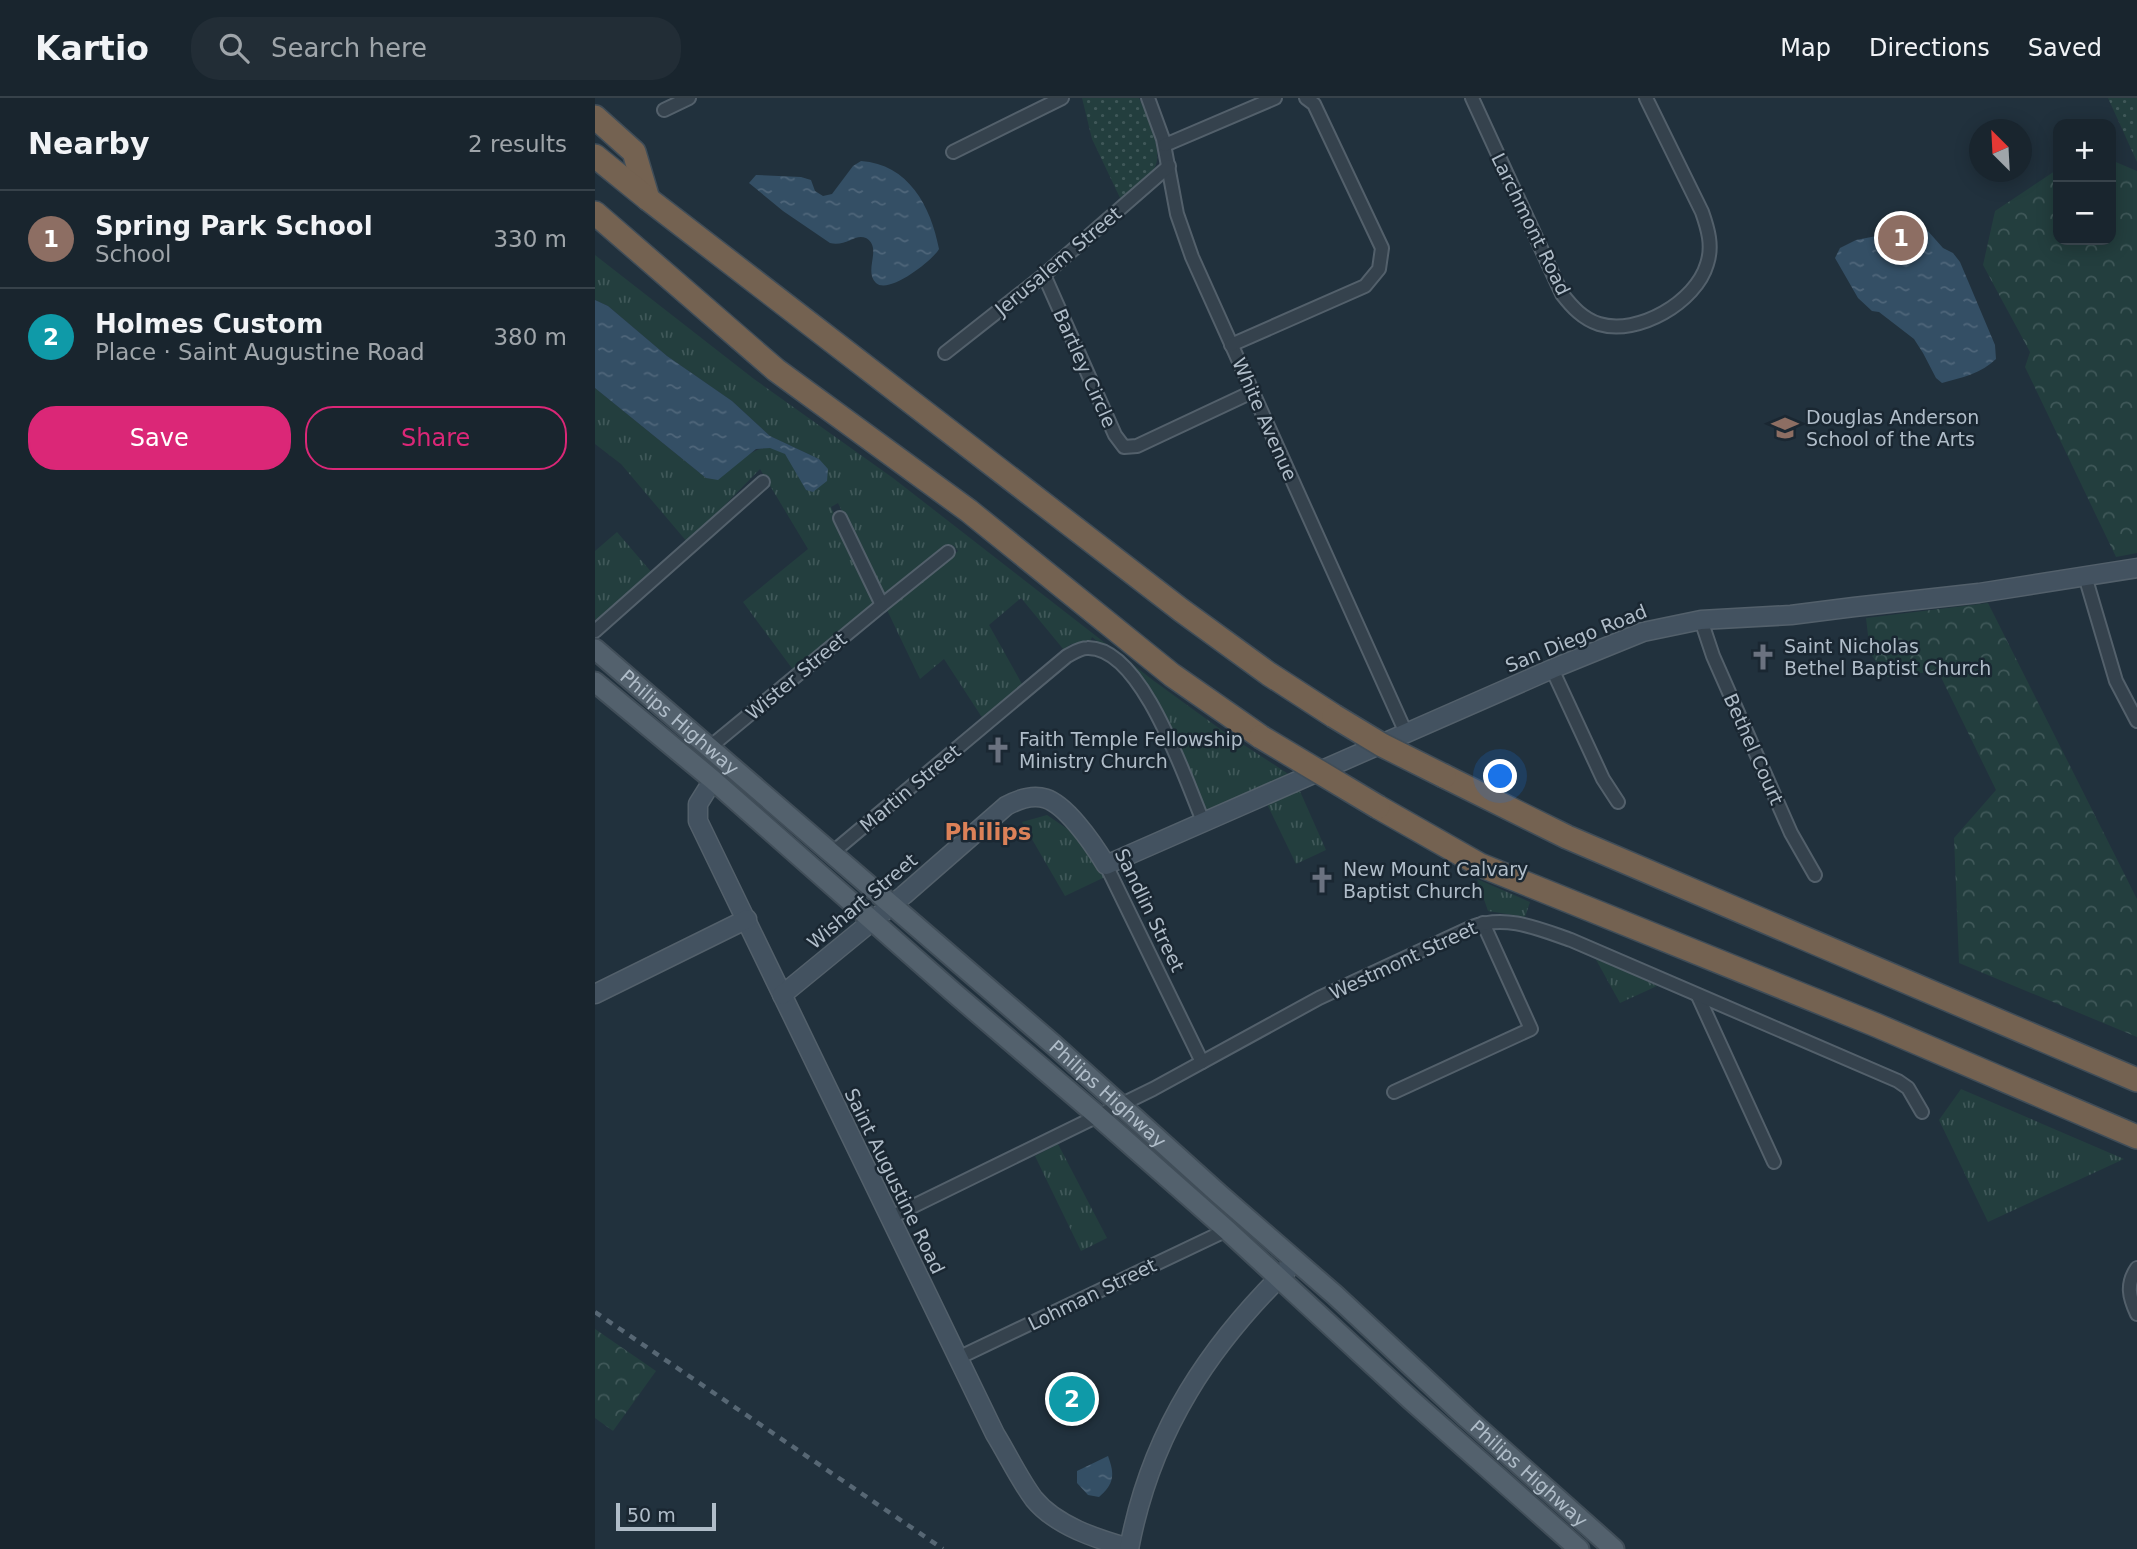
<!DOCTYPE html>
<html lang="en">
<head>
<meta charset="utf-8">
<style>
	:root { --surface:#19252e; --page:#222d36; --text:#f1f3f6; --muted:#9fa5aa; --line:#37424a; --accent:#db2777 }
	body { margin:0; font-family:"DejaVu Sans",sans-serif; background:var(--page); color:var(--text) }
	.controls { position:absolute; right:21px; top:21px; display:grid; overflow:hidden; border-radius:14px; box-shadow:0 4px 18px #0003 }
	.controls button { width:63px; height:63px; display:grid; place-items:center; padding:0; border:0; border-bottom:2px solid var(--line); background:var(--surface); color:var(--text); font:35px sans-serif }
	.compass { position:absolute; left:1374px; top:21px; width:63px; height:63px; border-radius:50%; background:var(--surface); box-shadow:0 4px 18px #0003; rotate:336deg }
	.scale { position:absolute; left:21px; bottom:18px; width:100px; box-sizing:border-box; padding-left:7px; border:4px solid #b0bdc9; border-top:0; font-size:19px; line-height:24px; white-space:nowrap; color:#b0bdc9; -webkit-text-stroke:5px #1a2732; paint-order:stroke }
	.you { position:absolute; left:906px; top:679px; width:24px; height:24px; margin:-18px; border:5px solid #fff; border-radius:50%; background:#1a73e8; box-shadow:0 0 0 10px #1a73e833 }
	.badge { display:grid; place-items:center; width:46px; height:46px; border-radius:50%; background:var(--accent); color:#fff; font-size:23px; font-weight:700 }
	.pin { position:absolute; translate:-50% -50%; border:4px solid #fff; box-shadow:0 2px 7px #0006 }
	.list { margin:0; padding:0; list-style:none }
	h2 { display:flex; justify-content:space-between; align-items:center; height:91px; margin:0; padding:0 28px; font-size:30px }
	h2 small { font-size:23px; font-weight:400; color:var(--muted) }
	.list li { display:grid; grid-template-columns:46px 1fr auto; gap:21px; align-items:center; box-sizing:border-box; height:98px; padding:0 28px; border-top:2px solid var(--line) }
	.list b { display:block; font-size:26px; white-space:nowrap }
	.list p { margin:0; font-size:23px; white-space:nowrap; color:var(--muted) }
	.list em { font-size:23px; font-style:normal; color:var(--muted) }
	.actions { display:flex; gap:14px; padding:21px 28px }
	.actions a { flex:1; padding:16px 0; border:2px solid var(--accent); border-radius:28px; text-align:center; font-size:24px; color:var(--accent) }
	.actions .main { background:var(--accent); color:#fff }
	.icon { flex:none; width:38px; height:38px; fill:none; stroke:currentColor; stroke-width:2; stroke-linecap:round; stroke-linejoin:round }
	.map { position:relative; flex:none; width:1542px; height:1451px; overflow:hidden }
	header { display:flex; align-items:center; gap:42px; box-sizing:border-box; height:98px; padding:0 35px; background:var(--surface); border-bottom:2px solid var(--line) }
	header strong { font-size:33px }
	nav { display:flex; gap:38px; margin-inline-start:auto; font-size:24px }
	.search { width:490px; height:63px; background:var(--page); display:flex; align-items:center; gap:18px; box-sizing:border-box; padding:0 24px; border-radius:28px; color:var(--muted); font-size:26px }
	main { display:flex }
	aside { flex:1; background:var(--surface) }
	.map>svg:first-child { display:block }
</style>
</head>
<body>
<header>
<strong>Kartio</strong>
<div class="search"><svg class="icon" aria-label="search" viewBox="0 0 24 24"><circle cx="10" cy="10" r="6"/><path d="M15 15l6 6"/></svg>Search here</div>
<nav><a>Map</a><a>Directions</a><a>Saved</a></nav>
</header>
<main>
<aside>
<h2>Nearby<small>2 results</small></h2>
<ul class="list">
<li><span class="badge" style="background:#8d6e63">1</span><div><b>Spring Park School</b><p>School</p></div><em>330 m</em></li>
<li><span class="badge" style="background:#0f9aa8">2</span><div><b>Holmes Custom</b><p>Place · Saint Augustine Road</p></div><em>380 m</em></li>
</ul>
<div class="actions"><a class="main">Save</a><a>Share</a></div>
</aside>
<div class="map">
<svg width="1542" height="1451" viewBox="0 0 1542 1451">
	<defs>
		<pattern id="grass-tufts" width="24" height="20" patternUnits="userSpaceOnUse" patternTransform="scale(1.75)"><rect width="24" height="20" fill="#233e3e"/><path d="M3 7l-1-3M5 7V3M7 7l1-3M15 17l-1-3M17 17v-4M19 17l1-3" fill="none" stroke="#405859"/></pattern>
		<pattern id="forest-crowns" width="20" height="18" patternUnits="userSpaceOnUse" patternTransform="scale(1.75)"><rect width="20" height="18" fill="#233e3e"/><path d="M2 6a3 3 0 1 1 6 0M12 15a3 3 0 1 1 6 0" fill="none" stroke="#405859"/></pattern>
		<pattern id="park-dots" width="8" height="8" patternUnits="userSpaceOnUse" patternTransform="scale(1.75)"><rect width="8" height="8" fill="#233e3e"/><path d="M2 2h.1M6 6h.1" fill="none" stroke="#405859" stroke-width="1.8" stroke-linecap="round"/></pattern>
		<pattern id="water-ripples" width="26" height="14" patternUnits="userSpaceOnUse" patternTransform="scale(1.75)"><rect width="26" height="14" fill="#344f65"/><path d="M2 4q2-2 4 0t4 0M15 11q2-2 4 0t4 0" fill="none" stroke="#4f667a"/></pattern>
	</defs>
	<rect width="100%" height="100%" fill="#21313d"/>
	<g fill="url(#grass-tufts)">
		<path d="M0,157l159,124 139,99 261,203 73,53 63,41 -84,36 -51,-116 -26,-28 -37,-30 -2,5 -19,2 -7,6 -43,-52 -32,27 33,59 -39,35 -39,-60 -24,20 -33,-69 71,-59 -5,-6 -67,50 -11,-14 -37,-78 -7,4 44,98 -81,66 -51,-69 65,-53 -48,-80 -72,74 -67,-79 -26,-20v-56l111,90 12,1c17,-13 45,-46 68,-24 7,7 15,25 20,35l13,-31 -49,-23 -38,-35 -65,-45 -59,-50 -13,-6z"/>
		<path d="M22,434l36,42 -58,49v-72z"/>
		<path d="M704,691l27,61 -30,14 -31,-64z"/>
		<path d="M452,717l25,17 33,45 -40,19 -43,-74z"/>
		<path d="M882,781l53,23 -5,15 -37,-6z"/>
		<path d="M999,858l63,30 -37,17z"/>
		<path d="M1366,991l163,70 -136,63 -49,-102z"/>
		<path d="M463,1046l49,94 -26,13 -46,-95z"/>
	</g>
	<g fill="url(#forest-crowns)">
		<path d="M1516,62l26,11v382l-21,4 -91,-190 5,-15 -47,-87 12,-54 63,-42v71h53z"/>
		<path d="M1393,505l149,296v138l-178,-74 -5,-125 42,-48 -58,-119 -51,6 -17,-24 -4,-35z"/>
		<path d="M0,1231l61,42 -43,60 -18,-13z"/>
	</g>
	<g fill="url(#park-dots)">
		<path d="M487,0h57c7,16 26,55 15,71 -7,11 -23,21 -33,31l-29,-61z"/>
		<path d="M1513,0h29v64z"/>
	</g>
	<g fill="url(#water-ripples)">
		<path d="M266,63c47,3 70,45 78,88 -6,11 -50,46 -63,34 -13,-13 7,-35 -10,-45 -11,-5 -20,9 -36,5l-47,-32 -34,-28 7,-8 45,2 10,3 4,11 8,5 9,-2 21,-28z"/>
		<path d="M1312,132h20l16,18 10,5 7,9 35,83 1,14c-14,14 -35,19 -54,24l-6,-5 -13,-25 -9,-14 -35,-27 -7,-1 -14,-13 -23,-40 5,-10 16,-8z"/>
		<path d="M0,202l13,6 59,50 65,45 38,35 49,23 9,10 -1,12 -14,11 -7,-2 -21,-36 -15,-6 -14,1 -38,31 -12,-2 -111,-90z"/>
		<path d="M513,1358c7,19 6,28 -9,41l-11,-2 -11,-12v-12z"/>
	</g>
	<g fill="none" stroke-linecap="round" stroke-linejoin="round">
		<g stroke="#53606b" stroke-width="16">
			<g id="street">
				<path d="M553,0l15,41 14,75 15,43 214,476"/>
				<path d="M877,0l90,196c10,13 21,25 37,30 39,12 97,-22 108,-60 6,-18 1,-35 -5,-52l-56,-114"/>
				<path d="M69,12l25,-12"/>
				<path d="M570,47l110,-47"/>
				<path d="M358,54l109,-54"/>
				<path d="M449,177l71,160 9,12 13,-1 115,-54"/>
				<path d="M636,247l134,-59 14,-17 3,-21 -68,-144 -8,-6"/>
				<path d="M350,255l99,-78 125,-109"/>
				<path d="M245,420l42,87"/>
				<path d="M1490,478l31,105 21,40"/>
				<path d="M1106,522l12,36 78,177 24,42"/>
				<path d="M0,533l168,-149"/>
				<path d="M957,571l51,110 15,23"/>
				<path d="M115,649l172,-142 66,-53"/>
				<path d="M237,755l235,-197c6,-3 13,-8 20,-8 55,-2 98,131 116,173"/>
				<path d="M511,767l96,197"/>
				<path d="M1103,898l76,166"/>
				<path d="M799,994l137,-63 -48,-106"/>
				<path d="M294,1120l264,-129 166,-91 153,-71c34,-13 67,2 99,13l327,141 10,7 14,24"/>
				<path d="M1542,1170c-11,16 -8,29 0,46"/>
				<path d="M363,1260l269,-128"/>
			</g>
		</g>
		<g stroke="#53606b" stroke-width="21">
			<g id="secondary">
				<path d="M118,682l-15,24v17l297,613c13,21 24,45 39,65 22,27 63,40 95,49"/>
				<path d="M0,896l152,-75"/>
				<path d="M187,897l122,-100 102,-89c33,-18 49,-8 71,18 11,13 20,26 29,41l446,-196 91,-37 58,-12 90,-5 63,-8 125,-14 158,-25"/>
				<path d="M534,1451c22,-118 81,-206 167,-288"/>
			</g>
		</g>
		<g stroke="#414e59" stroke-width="23">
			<g id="primary">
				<path id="s1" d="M0,551l459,396 165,149 116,101 132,123 147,131"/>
				<path d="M0,584l118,98 239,211 146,125 129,114 183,169 169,150"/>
			</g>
		</g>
		<g stroke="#404d58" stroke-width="26">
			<g id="highway">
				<path d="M0,19l39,35 14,47"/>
				<path d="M0,58l53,43 533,411 88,64 65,42"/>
				<path d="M0,115l181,157 193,141 203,164 89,62"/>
				<path d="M849,678l123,61 570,243"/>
				<path d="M783,709l102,58 396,160 261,112"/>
			</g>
		</g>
		<use href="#street" stroke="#35424d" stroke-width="12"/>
		<use href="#secondary" stroke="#435260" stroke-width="18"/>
		<use href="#primary" stroke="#53616d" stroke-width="19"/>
		<use href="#highway" stroke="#746251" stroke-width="23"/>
		<path stroke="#576774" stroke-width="4.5" stroke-dasharray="7 7" stroke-linecap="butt" d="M0,1214l348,237"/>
		<g stroke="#404d58" stroke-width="26" stroke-linecap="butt">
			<g id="highway-bridge">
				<path d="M739,618l48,29 62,31"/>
				<path d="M666,639l117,70"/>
			</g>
		</g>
		<use href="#highway-bridge" stroke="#746251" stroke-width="23"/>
	</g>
	<defs>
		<g id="school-bare" transform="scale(2.1)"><path d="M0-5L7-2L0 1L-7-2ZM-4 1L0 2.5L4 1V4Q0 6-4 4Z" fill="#8d6e63" stroke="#1a2732" stroke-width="2.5" paint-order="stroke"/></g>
		<g id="church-bare" transform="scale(2.1)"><path d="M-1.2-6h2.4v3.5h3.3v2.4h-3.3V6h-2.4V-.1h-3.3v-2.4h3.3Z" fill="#6b7280" stroke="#1a2732" stroke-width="2.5" paint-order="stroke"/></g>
	</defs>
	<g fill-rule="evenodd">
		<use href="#school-bare" x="1190" y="330"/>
		<use href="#church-bare" x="1168" y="559"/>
		<use href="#church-bare" x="403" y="652"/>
		<use href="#church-bare" x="727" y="782"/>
	</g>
	<g text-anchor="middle" stroke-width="5" stroke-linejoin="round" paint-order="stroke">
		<g font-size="19" fill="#b0bdc9" stroke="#1a2732">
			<text transform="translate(936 126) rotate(64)" y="7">Larchmont Road</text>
			<text transform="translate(463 163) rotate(-40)" y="7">Jerusalem Street</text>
			<text transform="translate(490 270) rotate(66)" y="7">Bartley Circle</text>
			<text transform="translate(670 321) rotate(66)" y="7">White Avenue</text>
			<text transform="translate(981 540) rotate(-22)" y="7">San Diego Road</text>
			<text transform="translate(201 578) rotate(-40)" y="7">Wister Street</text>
			<text dy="7" stroke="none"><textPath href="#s1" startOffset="112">Philips Highway</textPath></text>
			<text transform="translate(1159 651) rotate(66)" y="7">Bethel Court</text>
			<text transform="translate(315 690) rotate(-40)" y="7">Martin Street</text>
			<text transform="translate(267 803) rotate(-40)" y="7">Wishart Street</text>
			<text transform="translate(555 812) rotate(64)" y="7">Sandlin Street</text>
			<text transform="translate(808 862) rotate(-25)" y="7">Westmont Street</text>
			<text dy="7" stroke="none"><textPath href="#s1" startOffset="679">Philips Highway</textPath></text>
			<text transform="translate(300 1083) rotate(64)" y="7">Saint Augustine Road</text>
			<text transform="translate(497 1196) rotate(-26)" y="7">Lohman Street</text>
			<text dy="7" stroke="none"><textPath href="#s1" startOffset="1246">Philips Highway</textPath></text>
		</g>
		<g font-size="19" fill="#b0bdc9" stroke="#1a2732" text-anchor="start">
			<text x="1211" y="326">Douglas Anderson<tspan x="1211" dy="22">School of the Arts</tspan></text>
			<text x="1189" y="555">Saint Nicholas<tspan x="1189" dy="22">Bethel Baptist Church</tspan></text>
			<text x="424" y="648">Faith Temple Fellowship<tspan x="424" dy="22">Ministry Church</tspan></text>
			<text x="748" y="778">New Mount Calvary<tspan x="748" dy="22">Baptist Church</tspan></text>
		</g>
		<g font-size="23" font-weight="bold" fill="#dc8158" stroke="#1a2732">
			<text x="393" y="742">Philips</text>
		</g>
	</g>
</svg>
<div class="controls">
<button>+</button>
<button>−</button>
</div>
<svg class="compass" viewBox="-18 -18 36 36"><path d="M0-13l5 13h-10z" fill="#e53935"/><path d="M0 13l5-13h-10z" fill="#9fa5aa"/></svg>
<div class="scale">50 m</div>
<div class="you"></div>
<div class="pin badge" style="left:1306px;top:140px;background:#8d6e63">1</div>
<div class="pin badge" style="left:477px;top:1301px;background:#0f9aa8">2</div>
</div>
</main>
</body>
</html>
